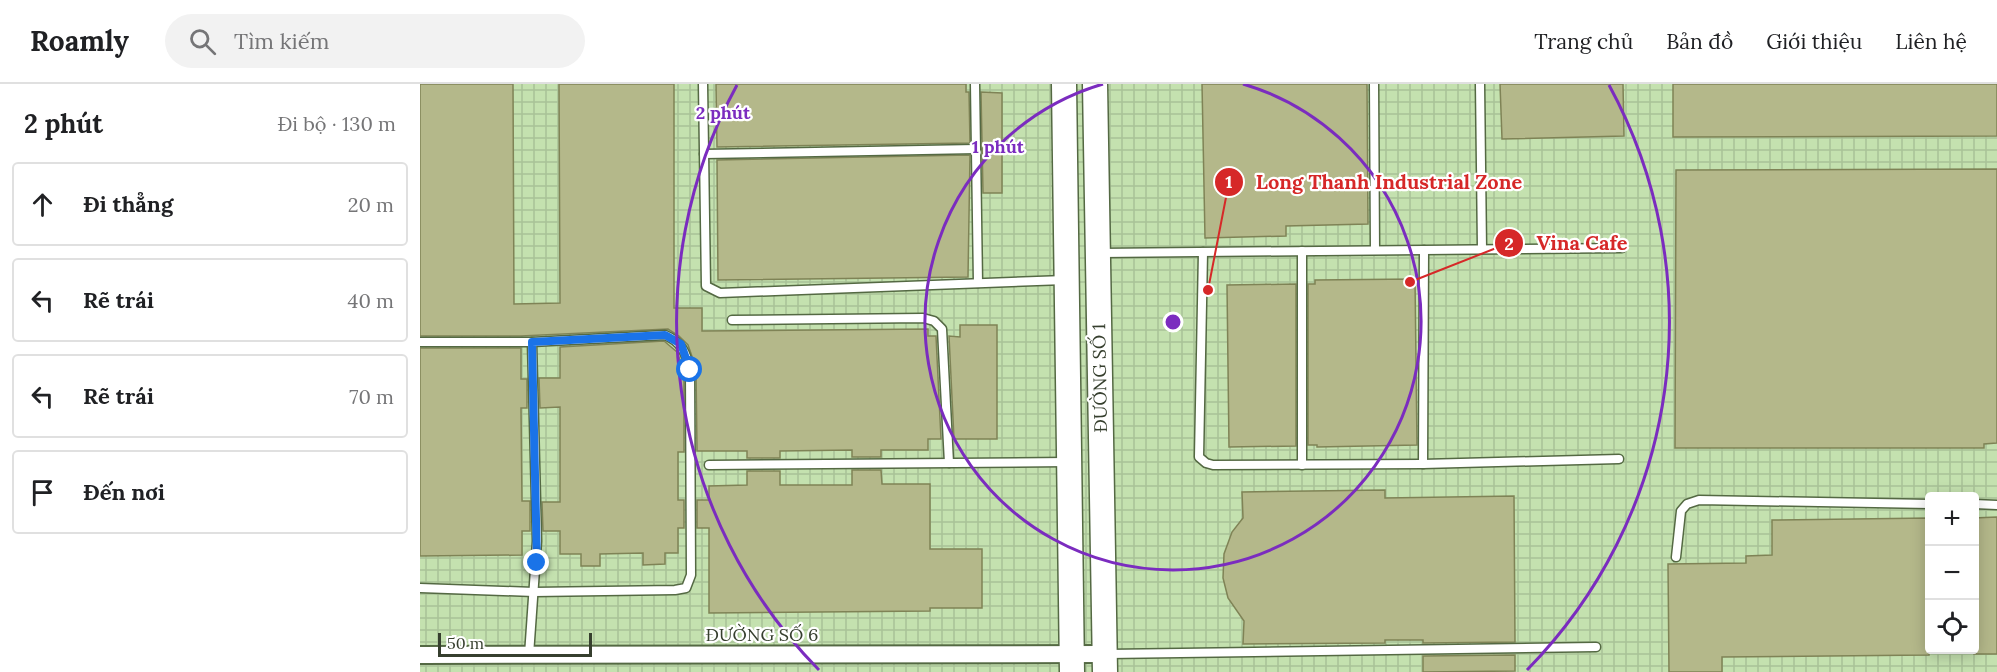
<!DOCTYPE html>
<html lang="vi">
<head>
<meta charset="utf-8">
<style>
	:root { --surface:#fff; --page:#f2f2f2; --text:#202124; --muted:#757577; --line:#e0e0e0 }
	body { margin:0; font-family:Lora,serif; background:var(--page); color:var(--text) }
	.controls { position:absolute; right:18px; bottom:18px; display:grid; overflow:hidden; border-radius:6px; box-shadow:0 3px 15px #0003 }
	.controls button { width:54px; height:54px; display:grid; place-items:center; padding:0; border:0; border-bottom:2px solid var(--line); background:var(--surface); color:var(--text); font:30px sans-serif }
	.scale { position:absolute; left:18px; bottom:15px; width:154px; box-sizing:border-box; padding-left:6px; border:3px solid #363f2e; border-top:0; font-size:16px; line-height:21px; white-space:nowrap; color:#363f2e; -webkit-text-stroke:4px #fff; paint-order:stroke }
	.stop { position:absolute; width:18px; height:18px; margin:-14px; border:4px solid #1a73e8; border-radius:50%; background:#fff }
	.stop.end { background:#1a73e8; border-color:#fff; box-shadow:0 2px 6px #0008 }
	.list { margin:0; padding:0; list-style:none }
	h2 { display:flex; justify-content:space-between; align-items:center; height:78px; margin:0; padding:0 24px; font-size:26px }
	h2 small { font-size:20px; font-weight:400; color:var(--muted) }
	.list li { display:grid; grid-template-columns:39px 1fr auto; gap:18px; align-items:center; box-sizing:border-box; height:84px; margin:0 12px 12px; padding:0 12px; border:2px solid var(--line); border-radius:6px }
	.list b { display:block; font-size:22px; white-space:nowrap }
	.list em { font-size:20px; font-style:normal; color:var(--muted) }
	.icon { flex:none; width:33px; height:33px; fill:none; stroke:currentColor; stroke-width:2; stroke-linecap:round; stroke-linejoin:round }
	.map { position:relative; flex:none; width:1577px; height:588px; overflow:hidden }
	header { display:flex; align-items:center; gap:36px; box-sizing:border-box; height:84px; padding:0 30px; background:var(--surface); border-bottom:2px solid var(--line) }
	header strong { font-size:28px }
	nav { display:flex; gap:33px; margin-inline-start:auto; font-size:21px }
	.search { width:420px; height:54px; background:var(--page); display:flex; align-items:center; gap:15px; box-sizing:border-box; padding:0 21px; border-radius:33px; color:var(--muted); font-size:22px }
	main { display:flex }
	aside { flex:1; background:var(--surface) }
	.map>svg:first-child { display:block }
</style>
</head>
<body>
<header>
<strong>Roamly</strong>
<div class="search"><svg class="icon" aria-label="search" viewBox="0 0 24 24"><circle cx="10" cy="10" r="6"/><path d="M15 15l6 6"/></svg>Tìm kiếm</div>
<nav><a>Trang chủ</a><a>Bản đồ</a><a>Giới thiệu</a><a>Liên hệ</a></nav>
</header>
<main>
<aside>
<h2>2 phút<small>Đi bộ · 130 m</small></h2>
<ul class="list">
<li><svg class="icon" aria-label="ahead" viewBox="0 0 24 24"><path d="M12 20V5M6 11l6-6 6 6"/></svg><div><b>Đi thẳng</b></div><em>20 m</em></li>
<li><svg class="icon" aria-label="left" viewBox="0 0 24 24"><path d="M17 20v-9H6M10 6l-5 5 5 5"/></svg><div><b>Rẽ trái</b></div><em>40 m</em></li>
<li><svg class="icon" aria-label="left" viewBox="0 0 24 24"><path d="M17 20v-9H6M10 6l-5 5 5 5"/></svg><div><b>Rẽ trái</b></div><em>70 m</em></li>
<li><svg class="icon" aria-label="arrive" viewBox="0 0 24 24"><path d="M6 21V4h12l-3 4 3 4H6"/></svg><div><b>Đến nơi</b></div></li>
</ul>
</aside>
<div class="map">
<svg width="1577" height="588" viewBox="0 0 1577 588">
	<defs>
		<pattern id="industrial-grid" width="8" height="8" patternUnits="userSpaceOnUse" patternTransform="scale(1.5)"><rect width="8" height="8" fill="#c4e1af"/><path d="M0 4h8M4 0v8" fill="none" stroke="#a9c297"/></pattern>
	</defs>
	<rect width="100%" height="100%" fill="#d1eabf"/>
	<path fill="url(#industrial-grid)" fill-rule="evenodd" d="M0,0h1577v588h-1577zM1510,412h44v154h-44z"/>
	<g fill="#b4b88a" stroke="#7f8356" stroke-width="1.5">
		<path d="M0,0h93l1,220 46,-1 -1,-219h115v224h28v23l226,-2v7h8l5,103h-13v11h-47v7h-29v-7l-72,1v7h-33v-7h-50l-1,-83 -8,-23 -9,-9 -11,-7 -147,7h-101z"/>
		<path d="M296,0h250v8h3l1,51 -253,4z"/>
		<path d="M782,0h165l1,140 -82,2v10l-81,2z"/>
		<path d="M1080,0h123l1,52 -122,3z"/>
		<path d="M1253,0h324v52l-324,1z"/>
		<path d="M561,8l21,1v100h-19z"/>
		<path d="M550,71l-2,122 -250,3 -1,-120z"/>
		<path d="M1577,85v274l-13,1v4h-309l1,-278z"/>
		<path d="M995,195l2,166 -100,2v-2h-9v-161h7v-4z"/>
		<path d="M876,200v162l-67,1 -2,-162z"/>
		<path d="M540,241h37v114h-43l-5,-103 11,1z"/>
		<path d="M244,257l13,11 7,19v81h-6v48h6v28h-6v25h-13v11l-22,1v-12l-43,1v12h-19v-12h-21v-23h-17l-1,-29h18v-95l-20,1 -1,-30h21v-31z"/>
		<path d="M0,264h101v31h6v29h-6l1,93h8v30h-8v24l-102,1z"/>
		<path d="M432,386h29l1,14h48v65h52v59h-52v3l-221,2v-85h-12v-28h12v-14l38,-1v-14h33v14h72z"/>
		<path d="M965,406v8l129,-2 1,146 -92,1v-3h-38v3l-142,1 1,-23 -16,-23 -5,-20 1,-24 8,-22 11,-14 -1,-26z"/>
		<path d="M1577,433v137h-23v-136z"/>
		<path d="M1509,434v137l-207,2v15h-53l-1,-108 78,-1v-7l26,-1v-35z"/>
		<path d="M1095,571v16l-92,1v-16z"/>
	</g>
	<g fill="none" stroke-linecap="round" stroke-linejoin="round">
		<g stroke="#546943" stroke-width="11">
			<g id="lane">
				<path d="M283,0l3,202 14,7 345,-13"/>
				<path d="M555,0l3,199"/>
				<path d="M954,0l1,166"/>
				<path d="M1060,0l2,165"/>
				<path d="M284,70l272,-5"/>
				<path d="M783,168l-4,205 7,6 7,2 210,-1 196,-5"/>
				<path d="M681,169l521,-5"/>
				<path d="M312,236l191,-2 11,3 8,8 7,134"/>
				<path d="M0,258h112l133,-7c17,7 21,18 25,35l1,205 -5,13 -11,2 -141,2 -114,-4"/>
				<path d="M1003,380l1,-214"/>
				<path d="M289,381l359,-3"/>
				<path d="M882,381v-214"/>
				<path d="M1554,420l23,1"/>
				<path d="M1256,473l5,-46 6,-7 12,-4 231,4"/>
				<path d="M688,570l488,-7"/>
				<path d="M109,571l8,-114 -5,-199"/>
			</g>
		</g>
		<g stroke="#546943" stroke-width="20">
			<path id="street" d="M0,571l684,-1"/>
		</g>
		<g stroke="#546943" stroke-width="27">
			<g id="secondary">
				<path d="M644,0l8,588"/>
				<path d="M675,0l10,588"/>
			</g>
		</g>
		<use href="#lane" stroke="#fff" stroke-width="8"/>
		<use href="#street" stroke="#fff" stroke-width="16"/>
		<use href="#secondary" stroke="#fff" stroke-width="24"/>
	</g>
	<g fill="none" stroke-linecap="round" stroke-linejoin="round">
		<path stroke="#1a73e8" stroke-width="8" d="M117,479l-5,-221 133,-7 16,9 9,26"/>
	</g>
	<g fill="none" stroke="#7b2cbf" stroke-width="3">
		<path d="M823 0A248 248 0 1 1 683 0"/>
		<path d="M399 586A496 496 0 0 1 317 1M1189 1A496 496 0 0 1 1107 586"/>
	</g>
	<g text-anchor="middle" stroke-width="4.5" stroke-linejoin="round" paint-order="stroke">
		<g font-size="18" fill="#363f2e" stroke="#fff">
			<text transform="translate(680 294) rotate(-91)" y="6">ĐƯỜNG SỐ 1</text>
			<text x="342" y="557">ĐƯỜNG SỐ 6</text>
		</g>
	</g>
	<circle cx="753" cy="238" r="9" fill="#7b2cbf" stroke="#fff" stroke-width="3"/>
	<g font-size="18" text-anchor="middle" font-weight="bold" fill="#7b2cbf" stroke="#fff" stroke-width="4.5" stroke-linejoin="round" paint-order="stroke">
		<text x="303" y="35">2 phút</text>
		<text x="578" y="69">1 phút</text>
	</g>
	<path fill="none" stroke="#d62828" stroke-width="2" d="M788 206L809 98M990 198L1089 159"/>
	<g fill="#d62828" stroke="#fff" stroke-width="2">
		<circle cx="788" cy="206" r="6"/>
		<circle cx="990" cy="198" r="6"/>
		<circle cx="809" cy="98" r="15"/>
		<circle cx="1089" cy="159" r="15"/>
	</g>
	<g font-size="18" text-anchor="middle" font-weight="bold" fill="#fff">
		<text x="809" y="104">1</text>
		<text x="1089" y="166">2</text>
	</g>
	<g font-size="20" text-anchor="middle" font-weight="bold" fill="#d62828" stroke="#fff" stroke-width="4.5" stroke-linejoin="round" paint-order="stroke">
		<text x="969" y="105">Long Thanh Industrial Zone</text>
		<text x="1162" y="166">Vina Cafe</text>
	</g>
</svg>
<div class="controls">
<button>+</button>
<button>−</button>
<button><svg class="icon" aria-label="locate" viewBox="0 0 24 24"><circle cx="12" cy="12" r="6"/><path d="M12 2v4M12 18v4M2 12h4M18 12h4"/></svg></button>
</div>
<div class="scale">50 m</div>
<div class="stop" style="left:270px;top:286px"></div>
<div class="stop end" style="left:117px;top:479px"></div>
</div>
</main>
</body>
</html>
